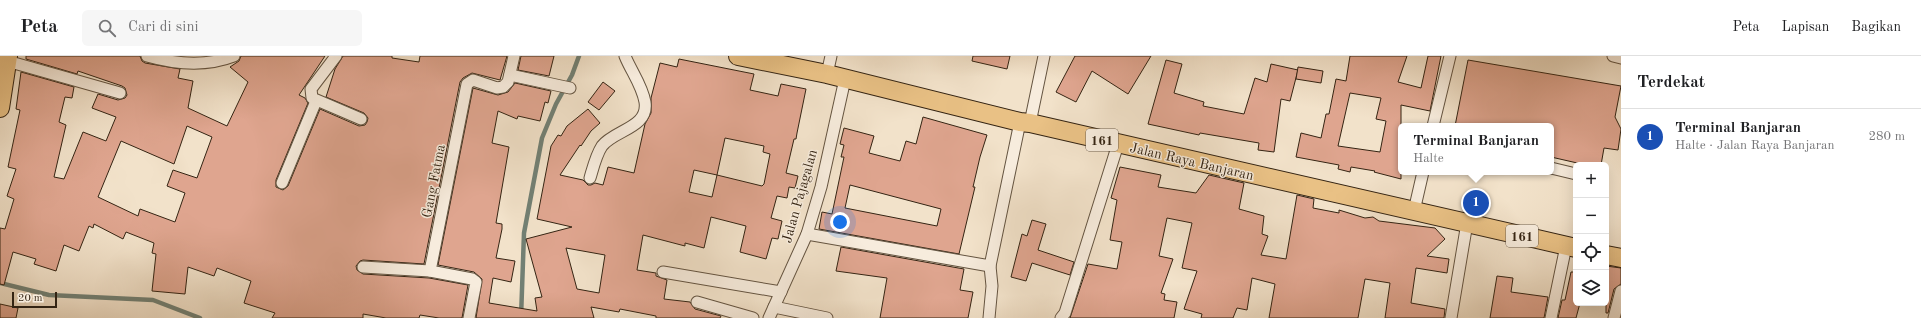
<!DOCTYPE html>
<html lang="id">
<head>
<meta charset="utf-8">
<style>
	:root { --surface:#fff; --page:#f6f6f6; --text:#202124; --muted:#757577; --line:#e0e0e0; --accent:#db2777 }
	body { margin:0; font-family:"Old Standard TT",serif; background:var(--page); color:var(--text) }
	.controls { position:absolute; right:12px; bottom:12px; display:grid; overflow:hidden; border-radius:6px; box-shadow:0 4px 16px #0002 }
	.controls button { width:36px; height:36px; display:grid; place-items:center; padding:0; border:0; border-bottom:1px solid var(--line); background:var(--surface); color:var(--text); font:20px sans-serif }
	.scale { position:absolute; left:12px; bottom:10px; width:45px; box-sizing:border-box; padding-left:4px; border:2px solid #342413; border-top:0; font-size:11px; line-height:14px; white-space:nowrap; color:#342413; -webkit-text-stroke:3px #f7ecdd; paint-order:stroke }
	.you { position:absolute; left:840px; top:166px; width:14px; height:14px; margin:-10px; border:3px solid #fff; border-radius:50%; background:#1a73e8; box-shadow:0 0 0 6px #1a73e833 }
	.badge { display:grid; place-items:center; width:26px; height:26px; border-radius:50%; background:var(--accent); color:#fff; font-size:13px; font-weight:700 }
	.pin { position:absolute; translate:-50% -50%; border:2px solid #fff; box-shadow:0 1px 4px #0006 }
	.popup { position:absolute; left:1398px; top:67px; width:156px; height:52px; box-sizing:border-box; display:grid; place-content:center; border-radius:6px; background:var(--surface); filter:drop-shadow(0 1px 3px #0005); font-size:13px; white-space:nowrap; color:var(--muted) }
	.popup b { font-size:15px; color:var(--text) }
	.popup::after { content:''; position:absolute; left:50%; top:100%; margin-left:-8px; border:8px solid transparent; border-top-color:var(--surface) }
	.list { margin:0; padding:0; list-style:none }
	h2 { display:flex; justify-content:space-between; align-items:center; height:52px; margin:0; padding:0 16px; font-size:17px }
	h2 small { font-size:13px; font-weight:400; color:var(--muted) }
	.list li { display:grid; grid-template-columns:26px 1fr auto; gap:12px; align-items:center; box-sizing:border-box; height:56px; padding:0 16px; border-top:1px solid var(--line) }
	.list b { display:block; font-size:15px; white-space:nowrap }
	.list p { margin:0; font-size:13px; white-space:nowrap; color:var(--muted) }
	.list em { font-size:13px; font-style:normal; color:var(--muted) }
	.icon { flex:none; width:22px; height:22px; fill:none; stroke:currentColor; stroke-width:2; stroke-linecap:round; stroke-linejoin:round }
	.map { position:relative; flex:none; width:1621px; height:262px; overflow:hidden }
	header { display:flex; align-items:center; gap:24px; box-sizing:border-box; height:56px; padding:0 20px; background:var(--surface); border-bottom:1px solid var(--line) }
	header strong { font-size:19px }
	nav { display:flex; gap:22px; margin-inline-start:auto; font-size:14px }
	.search { width:280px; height:36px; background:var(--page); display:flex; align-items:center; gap:10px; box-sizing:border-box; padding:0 14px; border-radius:6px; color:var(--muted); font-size:15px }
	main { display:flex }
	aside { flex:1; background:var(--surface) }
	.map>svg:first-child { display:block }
</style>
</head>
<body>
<header>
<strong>Peta</strong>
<div class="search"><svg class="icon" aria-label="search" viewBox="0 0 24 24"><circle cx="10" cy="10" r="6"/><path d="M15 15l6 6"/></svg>Cari di sini</div>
<nav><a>Peta</a><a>Lapisan</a><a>Bagikan</a></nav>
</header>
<main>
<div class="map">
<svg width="1621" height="262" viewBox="0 0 1621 262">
	<rect width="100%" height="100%" fill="#f2e2ca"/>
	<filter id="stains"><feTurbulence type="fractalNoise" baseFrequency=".005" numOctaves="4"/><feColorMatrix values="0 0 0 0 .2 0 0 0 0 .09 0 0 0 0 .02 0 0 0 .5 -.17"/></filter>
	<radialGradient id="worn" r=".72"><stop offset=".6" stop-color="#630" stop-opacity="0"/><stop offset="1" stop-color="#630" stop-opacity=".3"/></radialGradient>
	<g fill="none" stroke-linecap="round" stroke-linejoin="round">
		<g stroke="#728074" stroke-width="4.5">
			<path d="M0,227l49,12 104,5 47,18"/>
			<path d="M521,262l3,-85 18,-95 14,-34 16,-29 7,-19"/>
		</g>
	</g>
	<g fill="#dfa58f" stroke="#342413" fill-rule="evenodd">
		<path d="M26,0h114l2,5 3,2 35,6 -2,9 15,3 -5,27 39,18 21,-44 -18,-15 9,-6 2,-5h84l-26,39 6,3 3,5 -32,77v7l7,3 5,-4 32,-77 39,17 6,-1 2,-3 1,-4 -4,-5 -38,-16 9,-28 8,-13h49v2l27,4 1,-6h87l-7,24 -28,-7 -9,5 -3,4 -36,182 -61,-4 -3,1 -4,5 1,4 6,4 66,4 39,7 -6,33h-23l-19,-3 -1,3h-33l-23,-4v4h-91l3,-5 -31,-10 7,-22 -34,-13 -3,8 -26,-9 -3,27 -33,-3 4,-37 -4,-1 2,-10 -28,-11 -3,7 -29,-15 -1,4 -4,-2 -10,25 -15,-6 -8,26 -22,-7 2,-5 -23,-7 -9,33 -4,-1v-56l5,1 9,-30 -7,-3 9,-27 -8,-2 12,-57 -4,-1 5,-37 53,15 -2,11 -7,-1 -6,25 7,3 -12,52 10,2 19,-47 23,9 10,-24 -24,-9 6,-14 20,6 7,-2 2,-3 -2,-7 -3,-2 -44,-15 -1,3 -51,-15zM187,70l25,11 -15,41 -24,-8 -6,16 18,7 -10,29 -35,-13 -2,7 -40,-19 23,-56 53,23z"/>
		<path d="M521,0h33l-5,20 -31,-6z"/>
		<path d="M973,0h37l-3,13 -35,-8z"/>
		<path d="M1075,0h76l-23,38 -36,-23 -16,31 -20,-10z"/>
		<path d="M1350,0h57l-9,26 23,6 7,-32h13l-11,55 -29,-6v74l-27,-7 1,-1 -24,-4 -1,5 -12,-3 1,-4 -43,-8 5,-24 20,5 5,-24h3l7,-35 10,2zM1350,37l31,5 -5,21 10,2 -6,31 -42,-6z"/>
		<path d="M679,3l75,15 -4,16 28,6 3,-12 25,5 -9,44 -1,6h-2l-8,34 12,3 -3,12 -6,-1 -2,11 -10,-2 -6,22 11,3 -4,18 -6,-1 -6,21 -26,-7 6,-26 -35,-9 -7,31 -19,-5v3l-42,-11 -6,35 19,3v3l11,4 -3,19 26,3 5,7 26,7 -1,2h-64v-2l-36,-7 -1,3 -28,-5 3,11h-118l6,-39 -8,-7 -36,-7 35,-177 25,7 10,-3 7,-9 36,8 -3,12 -3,-1 -5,19 -22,-5 -1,3 -19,-8 -6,32 17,4 -13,76 6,1v5l-6,29 19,3 -4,21 -18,-4 -4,25 48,8 -2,-13 7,-1 -16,-58 46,-12 -35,-8 14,-73 7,-11 3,1 6,-10 21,-17 12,14 -9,8 -10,15 -1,-1 -20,30 23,5 5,5h3l4,-2 8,2 5,-18 26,6 11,-49 6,-11v-15l9,-35 17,4zM725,82l39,8 -1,6 7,2 -6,30 -2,2 -45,-11 -5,22 -23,-5 5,-22 23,5zM566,192l39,7 -6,38 -22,-4z"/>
		<path d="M1166,4l16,4 -8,29 30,9 -1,4 41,8 11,-36 12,4 4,-18 27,6 -8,31 -9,-2 -7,53 -16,-2 1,-7 -59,-10 -1,2 -51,-11z"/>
		<path d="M1468,4l153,26 -6,31 6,12 -3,21 -14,-2 -3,17h-15l-35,-8v-31h-96z"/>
		<path d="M1298,11l25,4 -2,12 -25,-4z"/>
		<path d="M603,26l12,9 -16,19 -11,-8z"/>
		<path d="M923,61l64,18 -7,22 -7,30h2l-16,67 -140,-25 3,-17 10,2 12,-57h-3l3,-12 -4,-1 4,-16 30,8 -5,17 31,8 6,-20 10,3zM850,129l91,24 -4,17 -92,-18z"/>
		<path d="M1120,111l41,8 -3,12 38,6 13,-18 35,8 -5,26 25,7 -2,18 6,2 -7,19 25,4 11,-64 17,4 -1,9 26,5v-3l26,8 8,-1 6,4 56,7 10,11 -18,17 22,3 -2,14 -31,-5 -5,35 34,6 -1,9h-59l5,-35 -25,-4 -7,39h-89l6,-34 -23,-6 -5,32 -10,-2 -4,10h-32l1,-4 -18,-5 13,-38 -15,-3 10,-45 -25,-5 -8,38 14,3 -12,34 4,1 -1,6 13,2 -3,16h-104l18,-54 29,5 5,-27 -12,-2 7,-40 -6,-2z"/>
		<path d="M1032,164l14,4 -8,26 36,12 -4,13 -38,-12 -6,18 -15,-4 11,-43 5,2z"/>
		<path d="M841,191l123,22 -4,21 13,2 -5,26h-88l7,-40 -51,-7z"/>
		<path d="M1606,210l15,2v16l-7,5 -6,24h-2z"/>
		<path d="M1571,216h5v31h4l-4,15h-18l4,-18h3z"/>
		<path d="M1497,220l16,2 -2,14 37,5 -4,21h-54z"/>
		<path d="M0,248l18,4 -2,10h-16z"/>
	</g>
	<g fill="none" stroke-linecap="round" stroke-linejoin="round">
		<g stroke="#645441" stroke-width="13">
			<g id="street">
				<path d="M147,0c28,8 59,11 87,0"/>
				<path d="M336,0l-25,33 1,9 49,21"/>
				<path d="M1613,0l8,2"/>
				<path d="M7,5l113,32"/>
				<path d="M827,18l4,-18"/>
				<path d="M510,19l60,13"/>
				<path d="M1030,67l14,-67"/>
				<path d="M1433,70l17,-70"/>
				<path d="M1551,112l25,6"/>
				<path d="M590,122c3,-10 6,-23 12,-32 12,-16 47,-18 43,-44 -3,-17 -14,-31 -20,-46"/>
				<path d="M282,127l34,-82"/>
				<path d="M1414,155l9,-39"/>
				<path d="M807,178l183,32 30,-144"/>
				<path d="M363,211l67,4"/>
				<path d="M663,216l118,20"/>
				<path d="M697,246l56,16"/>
				<path d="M774,251l53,11"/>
				<path d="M469,262l7,-36 -4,-3 -42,-8 37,-187 6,-4 24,8 6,-1 5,-5 6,-26"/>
				<path d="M769,262l38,-84 14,-47 24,-108"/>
				<path d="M989,262l3,-32 -2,-20"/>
				<path d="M1061,262l4,-5 53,-169"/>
				<path d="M1451,262l16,-95"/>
				<path d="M1551,262l15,-72"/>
				<path d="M1614,262l7,-27"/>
			</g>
		</g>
		<g stroke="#342413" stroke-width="20">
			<g id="primary">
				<path d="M738,0l89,18 193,48 10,1 546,125"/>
				<path d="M0,52l8,-52"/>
				<path d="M1606,199l15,3"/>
			</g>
		</g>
		<use href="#street" stroke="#f7ecdd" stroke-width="11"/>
		<use href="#primary" stroke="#e9c185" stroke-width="18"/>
	</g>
	<g text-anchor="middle" stroke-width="3" stroke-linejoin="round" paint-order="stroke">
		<g fill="#f7ecdd" stroke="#6e6050" stroke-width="1">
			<rect x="1086" y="73" width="32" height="22" rx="3"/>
			<rect x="1506" y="169" width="32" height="22" rx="3"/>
		</g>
		<g font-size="13" font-weight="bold" fill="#342413">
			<text x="1102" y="89">161</text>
			<text x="1522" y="185">161</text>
		</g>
		<g font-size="14" fill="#342413" stroke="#f7ecdd">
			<text transform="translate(1192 105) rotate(13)" y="5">Jalan Raya Banjaran</text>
			<text transform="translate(433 125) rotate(-79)" y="5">Gang Fatma</text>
			<text transform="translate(799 140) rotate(-74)" y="5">Jalan Pajagalan</text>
		</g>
	</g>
	<rect width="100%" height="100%" filter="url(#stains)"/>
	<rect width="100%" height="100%" fill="url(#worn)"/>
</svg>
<div class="controls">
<button>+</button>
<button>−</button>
<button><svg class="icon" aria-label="locate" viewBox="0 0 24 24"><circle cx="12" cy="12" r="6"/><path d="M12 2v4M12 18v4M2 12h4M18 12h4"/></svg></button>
<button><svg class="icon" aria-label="layers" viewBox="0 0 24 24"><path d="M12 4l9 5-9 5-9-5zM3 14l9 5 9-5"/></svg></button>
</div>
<div class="scale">20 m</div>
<div class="you"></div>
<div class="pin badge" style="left:1476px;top:147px;background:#1a4fb4">1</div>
<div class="popup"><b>Terminal Banjaran</b>Halte</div>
</div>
<aside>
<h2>Terdekat<small></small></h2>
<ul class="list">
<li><span class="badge" style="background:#1a4fb4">1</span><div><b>Terminal Banjaran</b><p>Halte · Jalan Raya Banjaran</p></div><em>280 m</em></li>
</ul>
</aside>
</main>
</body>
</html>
